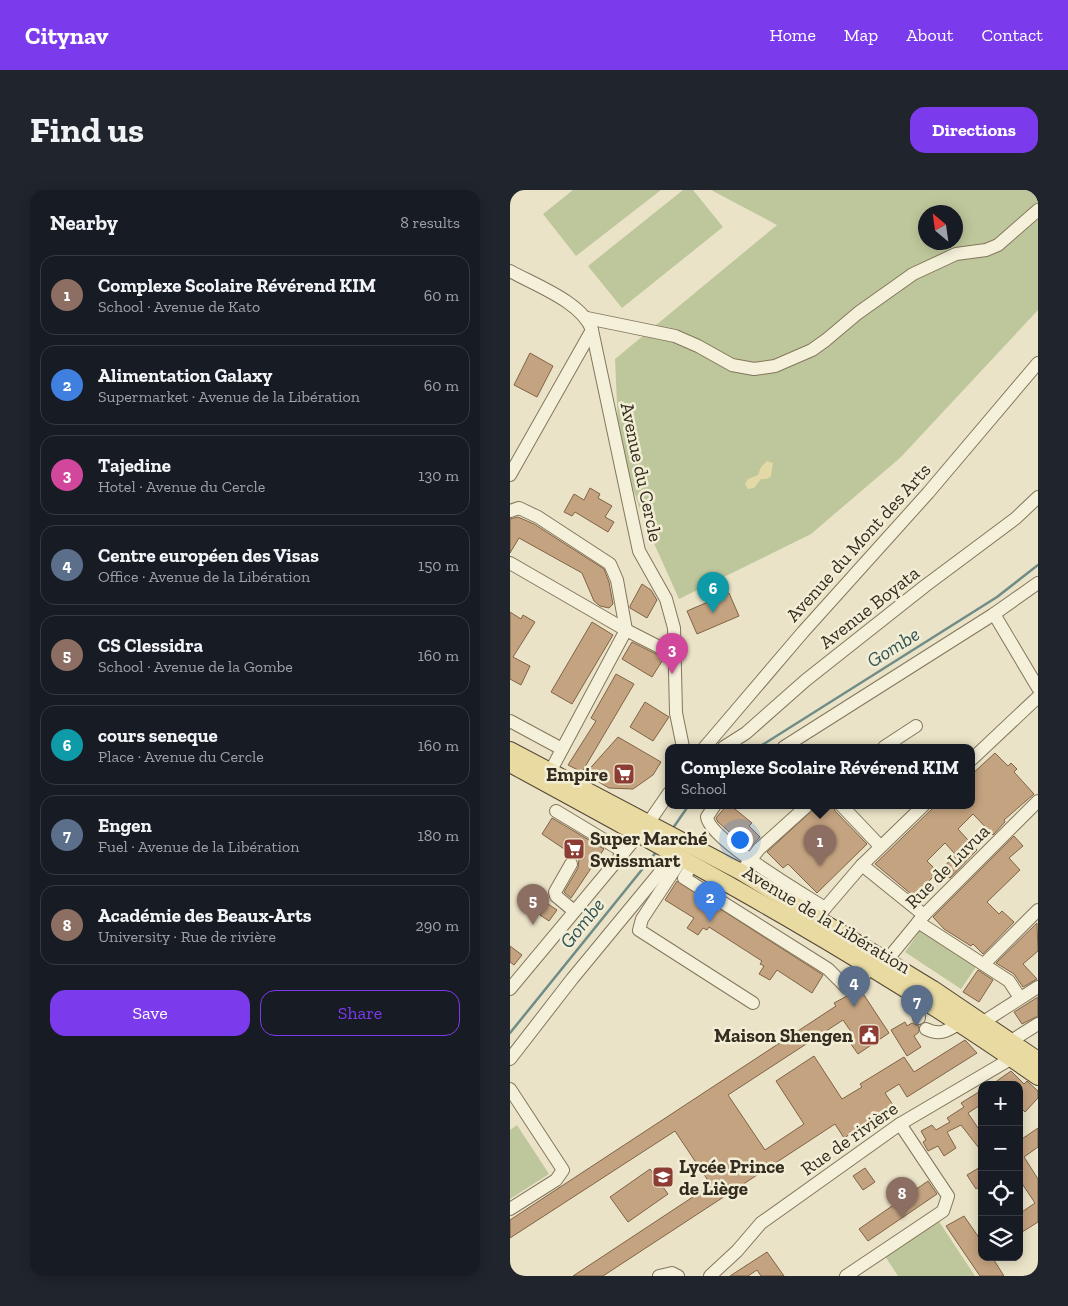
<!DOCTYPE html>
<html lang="en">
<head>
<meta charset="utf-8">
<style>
	:root { --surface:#171b24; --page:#20242c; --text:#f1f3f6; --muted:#9ea1a6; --line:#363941; --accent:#7c3aed }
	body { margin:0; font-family:"Zilla Slab",serif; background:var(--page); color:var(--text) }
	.controls { position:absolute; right:15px; bottom:15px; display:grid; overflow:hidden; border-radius:10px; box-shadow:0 2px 12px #0003 }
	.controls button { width:45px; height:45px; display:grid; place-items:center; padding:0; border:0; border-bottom:1px solid var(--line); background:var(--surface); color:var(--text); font:25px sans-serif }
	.compass { position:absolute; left:408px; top:15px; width:45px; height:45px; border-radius:50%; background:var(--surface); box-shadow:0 2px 12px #0003; rotate:331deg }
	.you { position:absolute; left:229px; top:649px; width:18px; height:18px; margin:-12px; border:4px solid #fff; border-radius:50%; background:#1a73e8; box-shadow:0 0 0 8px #1a73e833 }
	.badge { display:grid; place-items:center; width:32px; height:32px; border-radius:50%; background:var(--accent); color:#fff; font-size:16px; font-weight:700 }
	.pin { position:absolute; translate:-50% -41px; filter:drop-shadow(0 1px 2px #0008) }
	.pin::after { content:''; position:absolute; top:26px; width:18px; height:15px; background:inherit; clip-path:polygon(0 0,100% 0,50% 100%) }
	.popup { position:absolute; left:155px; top:554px; width:310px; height:65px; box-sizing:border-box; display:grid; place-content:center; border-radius:10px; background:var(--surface); filter:drop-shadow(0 1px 4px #0005); font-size:16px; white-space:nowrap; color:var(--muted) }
	.popup b { font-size:19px; color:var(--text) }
	.popup::after { content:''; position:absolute; left:50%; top:100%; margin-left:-10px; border:10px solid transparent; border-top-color:var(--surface) }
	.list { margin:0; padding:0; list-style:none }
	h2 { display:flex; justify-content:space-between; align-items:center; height:65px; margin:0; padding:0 20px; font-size:21px }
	h2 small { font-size:16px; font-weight:400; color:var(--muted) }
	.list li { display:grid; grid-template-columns:32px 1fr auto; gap:15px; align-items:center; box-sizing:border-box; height:80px; margin:0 10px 10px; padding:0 10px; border:1px solid var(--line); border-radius:15px }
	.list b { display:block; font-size:19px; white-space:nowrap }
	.list p { margin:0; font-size:16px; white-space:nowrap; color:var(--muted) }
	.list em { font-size:16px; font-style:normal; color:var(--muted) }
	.actions { display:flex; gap:10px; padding:15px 20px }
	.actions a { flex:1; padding:11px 0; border:1px solid var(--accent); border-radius:15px; text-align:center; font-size:18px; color:var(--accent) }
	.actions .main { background:var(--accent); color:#fff }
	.icon { flex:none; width:28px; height:28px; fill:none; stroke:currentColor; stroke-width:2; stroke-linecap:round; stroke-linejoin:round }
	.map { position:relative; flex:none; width:528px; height:1086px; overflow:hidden; border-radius:15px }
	header { display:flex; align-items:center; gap:30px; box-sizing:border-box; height:70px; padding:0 25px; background:var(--accent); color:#fff }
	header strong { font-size:24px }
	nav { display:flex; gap:28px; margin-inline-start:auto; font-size:18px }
	.intro { display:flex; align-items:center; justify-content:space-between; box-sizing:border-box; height:120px; padding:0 30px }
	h1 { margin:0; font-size:35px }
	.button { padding:12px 22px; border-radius:15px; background:var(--accent); color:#fff; font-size:18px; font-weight:700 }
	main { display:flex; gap:30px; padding:0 30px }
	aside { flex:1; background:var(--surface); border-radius:15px; box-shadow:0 2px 12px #0003 }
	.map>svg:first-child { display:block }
</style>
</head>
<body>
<header>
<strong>Citynav</strong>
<nav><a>Home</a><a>Map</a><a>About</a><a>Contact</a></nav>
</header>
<div class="intro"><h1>Find us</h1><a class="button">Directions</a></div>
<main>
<aside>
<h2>Nearby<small>8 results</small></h2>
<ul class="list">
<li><span class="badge" style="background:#8d6e63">1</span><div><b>Complexe Scolaire Révérend KIM</b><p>School · Avenue de Kato</p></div><em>60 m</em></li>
<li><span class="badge" style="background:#3f7fe0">2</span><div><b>Alimentation Galaxy</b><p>Supermarket · Avenue de la Libération</p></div><em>60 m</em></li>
<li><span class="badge" style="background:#d1479c">3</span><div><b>Tajedine</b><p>Hotel · Avenue du Cercle</p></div><em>130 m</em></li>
<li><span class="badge" style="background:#5c6f8a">4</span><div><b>Centre européen des Visas</b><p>Office · Avenue de la Libération</p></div><em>150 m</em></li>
<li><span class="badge" style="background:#8d6e63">5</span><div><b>CS Clessidra</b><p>School · Avenue de la Gombe</p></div><em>160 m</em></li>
<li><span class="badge" style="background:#0f9aa8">6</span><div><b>cours seneque</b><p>Place · Avenue du Cercle</p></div><em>160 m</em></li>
<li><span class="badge" style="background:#5c6f8a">7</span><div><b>Engen</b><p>Fuel · Avenue de la Libération</p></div><em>180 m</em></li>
<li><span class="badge" style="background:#8d6e63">8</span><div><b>Académie des Beaux-Arts</b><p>University · Rue de rivière</p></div><em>290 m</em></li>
</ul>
<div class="actions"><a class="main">Save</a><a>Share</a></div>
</aside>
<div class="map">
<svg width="528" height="1086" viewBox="0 0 528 1086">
	<rect width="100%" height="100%" fill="#eae3c7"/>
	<g fill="#bec79b" fill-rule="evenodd">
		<path d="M63,0h88l-85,66 -33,-42z"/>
		<path d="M173,0h10l30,37 -101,81 -34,-42z"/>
		<path d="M201,0h327v120l-138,148 -89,76 -132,65 -35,-78 -25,-73 -4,-89 162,-134zM416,22h30v30h-30z"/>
		<path d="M412,738l56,36 -17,25 -56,-37z"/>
		<path d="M7,935l32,49 -39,25v-69z"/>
		<path d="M428,1030l37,56h-77l-13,-20z"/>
	</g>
	<path fill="#e3d9a6" d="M257,271l6,2 -2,13 -4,3h-6l-7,9 -6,1 -3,-5 3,-5 10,-4 3,-8z"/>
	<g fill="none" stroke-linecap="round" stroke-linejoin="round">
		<g stroke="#6f8c87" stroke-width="2.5">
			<path d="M249,557l238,-150 41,-32"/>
			<path d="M163,638l16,-23"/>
			<path d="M0,843l147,-182"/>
		</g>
	</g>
	<g fill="#c4a380" stroke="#816346">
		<path d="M20,163l23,13 -16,31 -23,-12z"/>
		<path d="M80,298l10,6 -2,4 14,8 -7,11 9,5 -6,10 -33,-20 -3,4 -8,-4 10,-18 10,6z"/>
		<path d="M8,327l16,7 70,45 5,13 4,22 -4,4 -9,-2 -6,-5 -12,-28 -63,-35 -9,15v-34z"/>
		<path d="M132,394l9,6 6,10 -10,18 -17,-10v-2z"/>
		<path d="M219,403l10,23 -42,18 -10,-23z"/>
		<path d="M0,422l11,7 2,-4 12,7 -22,35 17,9 -9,19 -11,-6z"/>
		<path d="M82,432l21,13 -41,69 -21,-12z"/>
		<path d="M122,452l32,16 -12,19 -30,-18z"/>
		<path d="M106,484l18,10 -52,88 -14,-7 28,-44 -5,-3z"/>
		<path d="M135,512l24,15 -16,24 -23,-14z"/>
		<path d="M108,547l43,25 -8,13 -20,14 -24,-1 -24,-14z"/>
		<path d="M485,563l13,13 3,-3 6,6 -3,3 20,22 -30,26 1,2 -12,13 -20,-21 -15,15 19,21 -27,28 -9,-7 14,-17 -10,-11 -18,18 11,11 -13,13 7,6 -10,12 -47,-39 59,-57 2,2 4,-4h31v-30z"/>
		<path d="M217,615h3l22,18 -3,3 11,11 -11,12 -31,-27 -2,-4z"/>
		<path d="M308,615h15l2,6 32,33 -50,49 -29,-29 -5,4 -16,-16z"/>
		<path d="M42,628l52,31 -33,49 -7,-6 14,-24 1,-9 -37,-25z"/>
		<path d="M504,646l9,10 -14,12 11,12 -33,32 12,12 3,-3 12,11 -31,32 -10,-10 -2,2 -27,-17 -11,-12z"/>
		<path d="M167,691l146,94 -11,18 -35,-23 -7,10 -11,-6 5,-8 -4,-2 2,-3 -53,-34 -2,3 -4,-2 -5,7 -11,-7 7,-10 -29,-18z"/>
		<path d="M38,714l9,6 -8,11 -9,-6z"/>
		<path d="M527,733l1,28 -15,13 14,15 -14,8 -9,-13 -18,-11z"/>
		<path d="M0,756l12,9 -8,10 -4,-3z"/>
		<path d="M468,780l15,10 -14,22 -16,-10z"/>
		<path d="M350,799l29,44 -31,21 -10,-14 6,-4 -11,-16 -115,75 37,55 39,-26 -28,-43 38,-25 28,43 20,-12 -2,-3 44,-27 10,15 51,-32 12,13 -70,44 -8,-13 -14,9 8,12 -29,18 1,2 -21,13 -9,-14 -232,152h-30l138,-91 -36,-54 -165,107v-18l326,-214 -2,-3z"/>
		<path d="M528,807v19l-16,8 -8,-12z"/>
		<path d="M395,832l2,4 5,-3 7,3v6l-5,4 7,11 -14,9 -16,-26z"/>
		<path d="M501,881l13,13 3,-3 11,10v7l-13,14 -6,-6v-21h-28z"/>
		<path d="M472,900v14l-14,9 14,21v18l-21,-27 -14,7 9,16 -12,8 -6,-10 -10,5 -5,-9 3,-2 -5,-9 11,-6 4,5 14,-8 -3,-4 17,-11 -3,-4z"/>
		<path d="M528,938v19l-14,10 14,22v43l-19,12v-20l16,-11 -16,-24v-38z"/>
		<path d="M472,976v19l-6,4 -9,-14z"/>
		<path d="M355,978l10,14 -12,8 -10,-14z"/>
		<path d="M140,979l18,25 -40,28 -18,-25z"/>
		<path d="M418,991l9,13 -69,47 -9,-12z"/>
		<path d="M454,1026l18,26v15h10l12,19h-24l-28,-41 -6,-9z"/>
		<path d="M257,1062l17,24h-23l-4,-6 -9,6h-18z"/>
	</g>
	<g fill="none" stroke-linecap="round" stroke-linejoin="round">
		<g stroke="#84765e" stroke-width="14">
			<g id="minor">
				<path d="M0,81c25,14 72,31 82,59l47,221 27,48 8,29 2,85 7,34"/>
				<path d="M77,128l88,18 23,10 34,19 22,4 21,-3 37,-16 14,-10 32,-27 55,-39 43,-20 30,-4 12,-5 40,-35"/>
				<path d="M0,285l82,-145"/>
				<path d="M0,321l9,-3 19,9 72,47 7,16 9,50 -76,142"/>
				<path d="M0,373l116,67 49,25"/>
				<path d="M484,424l44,74"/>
				<path d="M0,531l52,28"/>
				<path d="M195,557l98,-115 125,-139 110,-130"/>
				<path d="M214,557l22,-14 60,-53 119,-94 91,-68 22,-21"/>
				<path d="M274,557l210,-133 44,-31"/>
				<path d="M374,557l32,-21"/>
				<path d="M461,570l67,-63"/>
				<path d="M205,615l-8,12c2,22 96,77 118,91"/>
				<path d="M331,615l39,41"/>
				<path d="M46,621l68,41"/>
				<path d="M173,667l-41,62 -3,11 114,73"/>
				<path d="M183,673l-9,15 144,91 19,19 16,-11 7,-10"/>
				<path d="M61,674l-16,28 1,4 18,15"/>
				<path d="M352,675l62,50"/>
				<path d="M235,677l14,-18 49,-44"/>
				<path d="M310,724l42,-49 62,-60"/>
				<path d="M408,732l91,59 11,17"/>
				<path d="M377,770l37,-45 114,-114"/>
				<path d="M474,774l54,-54"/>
				<path d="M0,799l139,-167 20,-29"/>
				<path d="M409,828l-1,-7 3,-13"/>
				<path d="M467,836l61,-39"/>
				<path d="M416,839c14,7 21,2 34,-6"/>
				<path d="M501,851l27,-17"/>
				<path d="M0,869l62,-80 104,-126"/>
				<path d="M0,899l53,81 -7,10 -46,29"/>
				<path d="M149,1086l13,-3 6,3"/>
				<path d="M200,1086l27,-25 24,-28 139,-99 119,-70"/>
				<path d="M336,1086l97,-65 5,-15 -48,-72"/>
			</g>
		</g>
		<g stroke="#524432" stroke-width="18">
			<g id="major">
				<path d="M0,560l231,122 192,117 105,71"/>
				<path d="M0,574c180,98 360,195 528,313"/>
			</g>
		</g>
		<use href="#minor" stroke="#f5f0d9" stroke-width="12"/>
		<use href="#major" stroke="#e9daa2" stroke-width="16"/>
	</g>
	<defs>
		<g id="supermarket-square" transform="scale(1.125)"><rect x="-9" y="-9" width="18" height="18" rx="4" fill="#8d3c34" stroke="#f2edd5"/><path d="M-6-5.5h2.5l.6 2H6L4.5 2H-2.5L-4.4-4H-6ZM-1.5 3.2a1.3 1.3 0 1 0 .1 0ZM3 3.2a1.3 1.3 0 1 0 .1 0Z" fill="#fff"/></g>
		<g id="civic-square" transform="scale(1.125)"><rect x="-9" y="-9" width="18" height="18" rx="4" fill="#8d3c34" stroke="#f2edd5"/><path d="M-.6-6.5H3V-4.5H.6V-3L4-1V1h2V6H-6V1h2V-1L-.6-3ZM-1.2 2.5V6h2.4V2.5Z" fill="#fff"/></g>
		<g id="school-square" transform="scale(1.125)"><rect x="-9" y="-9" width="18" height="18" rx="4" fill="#8d3c34" stroke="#f2edd5"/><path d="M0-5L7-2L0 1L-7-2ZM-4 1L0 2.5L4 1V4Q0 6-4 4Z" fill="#fff"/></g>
	</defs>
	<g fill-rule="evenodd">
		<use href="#supermarket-square" x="114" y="584"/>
		<use href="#supermarket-square" x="64" y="659"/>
		<use href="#civic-square" x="359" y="845"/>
		<use href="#school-square" x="153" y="987"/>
	</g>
	<g text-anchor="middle" stroke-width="5" stroke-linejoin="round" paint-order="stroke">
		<g font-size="19" fill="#352c20" stroke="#f2edd5">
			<text transform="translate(132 282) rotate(78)" y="7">Avenue du Cercle</text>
			<text transform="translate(348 352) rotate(-48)" y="7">Avenue du Mont des Arts</text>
			<text transform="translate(359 417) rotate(-38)" y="7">Avenue Boyata</text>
			<text transform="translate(437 676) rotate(-45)" y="7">Rue de Luvua</text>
			<text transform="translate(317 729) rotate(31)" y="7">Avenue de la Libération</text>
			<text transform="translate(339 948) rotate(-35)" y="7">Rue de rivière</text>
		</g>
		<g font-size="19" font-weight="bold" fill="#352c20" stroke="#f2edd5" text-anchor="end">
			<text x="98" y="591">Empire</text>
			<text x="80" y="655" text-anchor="start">Super Marché<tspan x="80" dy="22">Swissmart</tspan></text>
			<text x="343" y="852">Maison Shengen</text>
			<text x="169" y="983" text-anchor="start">Lycée Prince<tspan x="169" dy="22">de Liège</tspan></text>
		</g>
		<g font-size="20" font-style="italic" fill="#315354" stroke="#f2edd5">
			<text transform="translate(383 457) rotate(-32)" y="7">Gombe</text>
			<text transform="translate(72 733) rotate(-51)" y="7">Gombe</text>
		</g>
	</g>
</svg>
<div class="controls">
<button>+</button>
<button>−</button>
<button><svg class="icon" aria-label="locate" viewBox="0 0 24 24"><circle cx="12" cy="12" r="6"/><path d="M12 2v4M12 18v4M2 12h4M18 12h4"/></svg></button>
<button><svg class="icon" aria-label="layers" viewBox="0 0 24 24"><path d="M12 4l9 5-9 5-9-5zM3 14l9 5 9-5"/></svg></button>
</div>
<svg class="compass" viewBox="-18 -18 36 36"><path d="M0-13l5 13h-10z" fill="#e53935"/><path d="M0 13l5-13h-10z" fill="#9ea1a6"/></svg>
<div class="you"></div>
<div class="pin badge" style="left:310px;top:676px;background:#8d6e63">1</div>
<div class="popup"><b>Complexe Scolaire Révérend KIM</b>School</div>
<div class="pin badge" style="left:200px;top:732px;background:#3f7fe0">2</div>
<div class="pin badge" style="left:162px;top:484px;background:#d1479c">3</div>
<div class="pin badge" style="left:344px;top:817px;background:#5c6f8a">4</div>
<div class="pin badge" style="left:23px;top:735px;background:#8d6e63">5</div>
<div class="pin badge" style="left:203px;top:423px;background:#0f9aa8">6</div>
<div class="pin badge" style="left:407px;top:836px;background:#5c6f8a">7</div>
<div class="pin badge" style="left:392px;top:1028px;background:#8d6e63">8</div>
</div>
</main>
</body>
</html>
